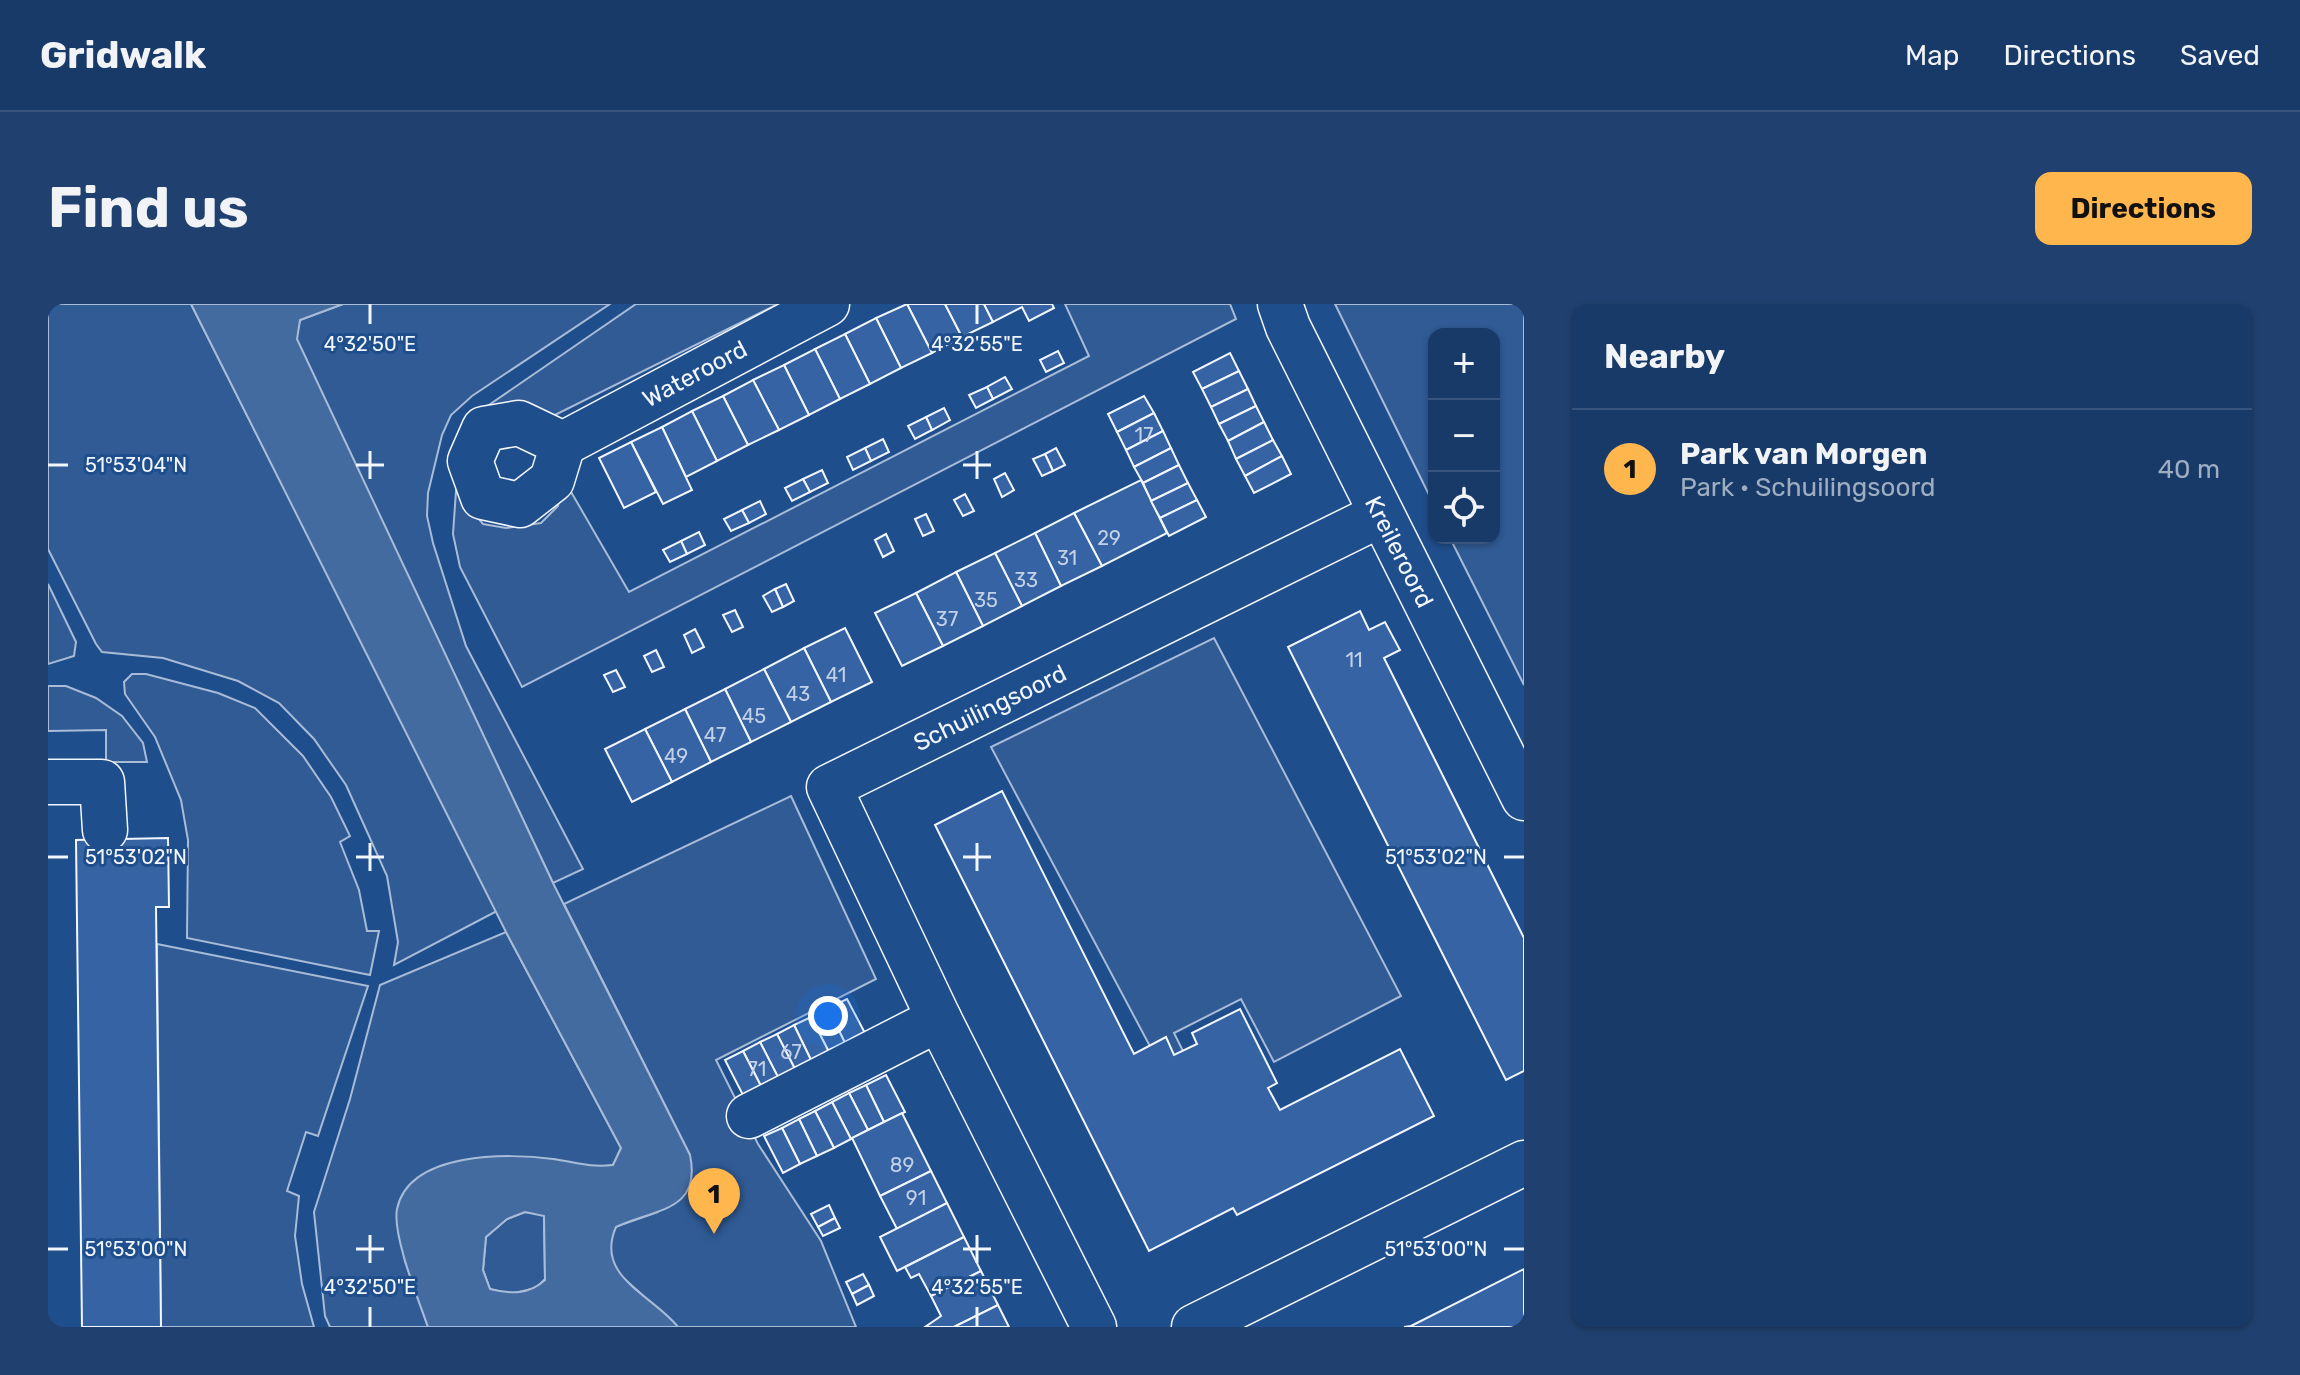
<!DOCTYPE html>
<html lang="en">
<head>
<meta charset="utf-8">
<style>
	:root { --surface:#173a69; --page:#20416f; --text:#f1f3f6; --muted:#9eadc0; --line:#36547d; --accent:#ffb74d }
	body { margin:0; font-family:Rubik,sans-serif; background:var(--page); color:var(--text) }
	.controls { position:absolute; right:24px; top:24px; display:grid; overflow:hidden; border-radius:16px; box-shadow:0 2px 6px #0004 }
	.controls button { width:72px; height:72px; display:grid; place-items:center; padding:0; border:0; border-bottom:2px solid var(--line); background:var(--surface); color:var(--text); font:40px sans-serif }
	.you { position:absolute; left:780px; top:712px; width:28px; height:28px; margin:-20px; border:6px solid #fff; border-radius:50%; background:#1a73e8; box-shadow:0 0 0 12px #1a73e833 }
	.badge { display:grid; place-items:center; width:52px; height:52px; border-radius:50%; background:var(--accent); color:#111; font-size:26px; font-weight:700 }
	.pin { position:absolute; translate:-50% -66px; filter:drop-shadow(0 2px 4px #0008) }
	.pin::after { content:''; position:absolute; top:42px; width:28px; height:24px; background:inherit; clip-path:polygon(0 0,100% 0,50% 100%) }
	.list { margin:0; padding:0; list-style:none }
	h2 { display:flex; justify-content:space-between; align-items:center; height:104px; margin:0; padding:0 32px; font-size:34px }
	h2 small { font-size:26px; font-weight:400; color:var(--muted) }
	.list li { display:grid; grid-template-columns:52px 1fr auto; gap:24px; align-items:center; box-sizing:border-box; height:120px; padding:0 32px; border-top:2px solid var(--line) }
	.list b { display:block; font-size:30px; white-space:nowrap }
	.list p { margin:0; font-size:26px; white-space:nowrap; color:var(--muted) }
	.list em { font-size:26px; font-style:normal; color:var(--muted) }
	.icon { flex:none; width:44px; height:44px; fill:none; stroke:currentColor; stroke-width:2; stroke-linecap:round; stroke-linejoin:round }
	.map { position:relative; flex:none; width:1476px; height:1023px; overflow:hidden; border-radius:16px }
	header { display:flex; align-items:center; gap:48px; box-sizing:border-box; height:112px; padding:0 40px; background:var(--surface); border-bottom:2px solid var(--line) }
	header strong { font-size:38px }
	nav { display:flex; gap:44px; margin-inline-start:auto; font-size:28px }
	.intro { display:flex; align-items:center; justify-content:space-between; box-sizing:border-box; height:192px; padding:0 48px }
	h1 { margin:0; font-size:56px }
	.button { padding:20px 36px; border-radius:16px; background:var(--accent); color:#111; font-size:28px; font-weight:700 }
	main { display:flex; gap:48px; padding:0 48px }
	aside { flex:1; background:var(--surface); border-radius:16px; box-shadow:0 2px 6px #0004 }
	.map>svg:first-child { display:block }
</style>
</head>
<body>
<header>
<strong>Gridwalk</strong>
<nav><a>Map</a><a>Directions</a><a>Saved</a></nav>
</header>
<div class="intro"><h1>Find us</h1><a class="button">Directions</a></div>
<main>
<div class="map">
<svg width="1476" height="1023" viewBox="0 0 1476 1023">
	<rect width="100%" height="100%" fill="#1f4e8c"/>
	<g fill="#305b95" stroke="#a8bbd7" stroke-width="2">
		<path d="M0,0h143l306,607 -103,54 4,-23 -11,-66 -41,-91 -32,-46 -35,-36 -41,-22 -75,-23 -61,-6 -6,-8 -48,-95z"/>
		<path d="M295,0h267l-138,92 -21,19 -9,20 -14,58 -1,23 6,27 33,103 117,223 -30,14 -257,-544 4,-19z"/>
		<path d="M588,0h142l-227,113 -68,-8z"/>
		<path d="M1017,0h165l6,15 -714,368 -62,-120 -7,-33 3,-43 27,33 23,4 35,-5 17,-17 5,-28 66,114 460,-236z"/>
		<path d="M1287,0h189v381l-74,-147h44v-204h-60v171z"/>
		<path d="M0,280l28,58 -2,14 -26,8z"/>
		<path d="M1166,334l187,358 -127,66 -33,-63 -67,34 11,22 -24,12 -170,-320z"/>
		<path d="M84,370h14l72,19 37,15 48,48 28,41 19,39 -10,6 19,48 8,41h12l-9,44 -183,-37 1,-98 -7,-40 -26,-63 -30,-43 -1,-12z"/>
		<path d="M0,382h18l30,12 26,18 21,27 4,19h-41v-32l-58,1z"/>
		<path d="M743,492l85,183 -160,81 42,84 63,97 35,86h-178l-59,-53 -8,-16 -2,-15 6,-16 43,-15 32,-57 -126,-251z"/>
		<path d="M458,628l115,216 -8,17 -22,3 -38,-9 -142,25 -14,26 8,51 23,66h-98l-5,-11 -11,-104 36,-113 30,-114z"/>
		<path d="M109,640l211,42 -50,150 -12,-4 -19,59 12,5 -4,40 7,48 12,43h-153z"/>
		<path d="M477,908l19,3 1,64 -9,9 -26,6 -20,-5 -7,-19 3,-33 21,-18z"/>
	</g>
	<path fill="#446ba0" stroke="#a8bbd7" stroke-width="2" fill-rule="evenodd" d="M143,0h152l-43,16 -3,19 256,544 137,272c12,57 -36,54 -74,72 -22,50 37,68 62,100h-250c-9,-26 -36,-92 -31,-118 12,-58 112,-56 156,-50 22,3 37,9 60,6l8,-17 -115,-216zM477,908l19,4 1,64c-16,15 -35,14 -55,9l-7,-19 3,-33 21,-18z"/>
	<g fill="#3563a3" stroke="#f2f6ff" stroke-width="2">
		<path d="M859,0h38l17,33 -30,16z"/>
		<path d="M859,0l25,49 -31,15 -25,-50z"/>
		<path d="M897,0h39l9,18 -31,15z"/>
		<path d="M936,0h68l2,4 -25,13 -7,-14 -29,15z"/>
		<path d="M828,14l25,50 -31,16 -25,-50z"/>
		<path d="M797,30l25,50 -30,15 -25,-50z"/>
		<path d="M767,45l25,50 -31,16 -25,-50z"/>
		<path d="M1010,47l6,12 -18,9 -6,-12z"/>
		<path d="M1182,49l9,18 -37,18 -9,-17z"/>
		<path d="M736,61l25,50 -30,15 -26,-50z"/>
		<path d="M1191,67l9,18 -37,18 -9,-18z"/>
		<path d="M957,73l7,12 -19,10 -6,-12z"/>
		<path d="M705,76l26,50 -31,15 -25,-49z"/>
		<path d="M939,83l6,12 -17,9 -7,-13z"/>
		<path d="M1200,85l8,17 -37,18 -8,-17z"/>
		<path d="M675,92l25,49 -31,16 -25,-50z"/>
		<path d="M1096,92l10,17 -37,19 -9,-18z"/>
		<path d="M1208,102l8,16 -36,19 -9,-17z"/>
		<path d="M896,104l6,12 -18,10 -6,-13z"/>
		<path d="M644,107l25,50 -31,16 -24,-50z"/>
		<path d="M1106,109l9,18 -37,19 -9,-18z"/>
		<path d="M878,113l6,13 -17,9 -7,-13z"/>
		<path d="M1216,118l9,18 -37,19 -8,-18z"/>
		<path d="M614,123l30,63 -29,14 -32,-62z"/>
		<path d="M1115,127l8,17 -37,19 -8,-17z"/>
		<path d="M835,135l6,13 -18,9 -6,-13z"/>
		<path d="M1225,136l9,16 -37,20 -9,-17z"/>
		<path d="M583,138l25,50 -32,16 -25,-50z"/>
		<path d="M817,144l6,13 -18,9 -6,-13z"/>
		<path d="M1008,144l9,17 -12,6 -8,-17z"/>
		<path d="M1123,144l8,17 -36,18 -9,-16z"/>
		<path d="M997,150l8,17 -11,5 -9,-17z"/>
		<path d="M1234,152l9,18 -37,19 -9,-17z"/>
		<path d="M1131,161l9,18 -37,18 -8,-18z"/>
		<path d="M774,166l6,13 -18,9 -7,-13z"/>
		<path d="M957,169l9,17 -12,7 -8,-18z"/>
		<path d="M755,175l7,13 -18,9 -7,-13z"/>
		<path d="M1093,176l26,53 -65,33 -28,-53z"/>
		<path d="M1140,179l9,17 -37,18 -9,-17z"/>
		<path d="M917,190l9,17 -11,5 -9,-16z"/>
		<path d="M1149,196l9,17 -37,19 -9,-18z"/>
		<path d="M712,197l6,13 -17,9 -7,-13z"/>
		<path d="M694,206l7,13 -18,8 -7,-12z"/>
		<path d="M1026,209l28,53 -41,20 -26,-53z"/>
		<path d="M878,210l8,17 -11,5 -8,-17z"/>
		<path d="M651,228l6,13 -18,9 -6,-13z"/>
		<path d="M987,229l26,53 -39,20 -27,-53z"/>
		<path d="M838,230l8,17 -11,6 -8,-17z"/>
		<path d="M633,237l6,13 -17,8 -7,-12z"/>
		<path d="M947,249l27,53 -39,20 -27,-54z"/>
		<path d="M908,268l27,54 -40,20 -27,-53z"/>
		<path d="M738,280l8,17 -11,6 -8,-18z"/>
		<path d="M727,285l8,18 -11,5 -9,-16z"/>
		<path d="M868,289l27,53 -41,20 -27,-53z"/>
		<path d="M687,306l8,17 -11,5 -9,-17z"/>
		<path d="M1312,307l9,19 16,-8 15,28 -16,8 140,280v133l-18,9 -218,-433z"/>
		<path d="M797,324l27,54 -41,20 -27,-54z"/>
		<path d="M647,325l9,18 -12,6 -8,-18z"/>
		<path d="M756,344l27,54 -40,20 -27,-53z"/>
		<path d="M608,346l8,17 -12,5 -8,-16z"/>
		<path d="M716,365l27,53 -40,20 -26,-53z"/>
		<path d="M568,366l9,17 -12,5 -9,-17z"/>
		<path d="M677,385l26,53 -40,20 -26,-53z"/>
		<path d="M637,405l26,53 -39,20 -27,-53z"/>
		<path d="M597,425l27,53 -40,20 -27,-53z"/>
		<path d="M954,487l132,263 32,-17 8,18 23,-11 -5,-11 48,-24 37,74 -9,5 12,22 120,-61 34,67 -197,99 -4,-7 -84,43 -214,-426z"/>
		<path d="M120,534l1,69h-13l5,420h-79l-6,-487z"/>
		<path d="M799,695l19,36 -20,10 -18,-37z"/>
		<path d="M780,704l18,37 -16,9 -19,-37z"/>
		<path d="M763,713l19,37 -18,8 -18,-37z"/>
		<path d="M746,721l18,37 -16,9 -19,-37z"/>
		<path d="M729,730l19,37 -17,8 -19,-37z"/>
		<path d="M712,738l19,37 -17,9 -19,-37z"/>
		<path d="M695,747l19,37 -18,9 -19,-37z"/>
		<path d="M838,771l19,37 -21,10 -18,-37z"/>
		<path d="M818,781l18,37 -16,8 -19,-37z"/>
		<path d="M801,789l19,37 -17,9 -19,-37z"/>
		<path d="M784,798l19,37 -17,9 -19,-37z"/>
		<path d="M767,807l19,37 -17,8 -18,-37z"/>
		<path d="M854,809l29,58 -51,25 -28,-58z"/>
		<path d="M751,815l18,37 -17,8 -18,-36z"/>
		<path d="M734,824l18,36 -17,9 -19,-37z"/>
		<path d="M883,867l16,32 -50,26 -17,-33z"/>
		<path d="M899,899l17,34 -67,34 -17,-34z"/>
		<path d="M781,901l6,13 -17,9 -7,-13z"/>
		<path d="M787,914l5,10 -17,8 -5,-9z"/>
		<path d="M916,933l17,34 -50,25 -12,-22 -8,4 -6,-11z"/>
		<path d="M1476,965v58h-120l7,-1z"/>
		<path d="M933,967l17,34 -44,22h-29l16,-11 -10,-20z"/>
		<path d="M815,970l6,11 -17,9 -6,-12z"/>
		<path d="M821,981l5,11 -17,9 -5,-11z"/>
		<path d="M950,1001l11,22h-55z"/>
	</g>
	<g fill="none" stroke-linecap="round" stroke-linejoin="round">
		<g stroke="#f2f6ff" stroke-width="47">
			<g id="minor">
				<path d="M1232,0l8,23 236,471"/>
				<path d="M515,140l-44,-21 -35,6 -14,32 13,36 37,8 32,-25 11,-36 264,-140"/>
				<path d="M0,478h54l3,48"/>
				<path d="M701,812l190,-97"/>
				<path d="M1046,1023l-155,-308 -110,-232 551,-272"/>
				<path d="M1146,1023l330,-164"/>
			</g>
		</g>
		<use href="#minor" stroke="#1f4e8c" stroke-width="44"/>
	</g>
	<path fill="none" stroke="#f2f6ff" stroke-width="3" d="M322,0v20M929,0v20M322,147v28M929,147v28M0,161h20M308,161h28M915,161h28M322,539v28M929,539v28M0,553h20M308,553h28M915,553h28M1456,553h20M322,931v28M929,931v28M0,945h20M308,945h28M915,945h28M1456,945h20M322,1003v20M929,1003v20"/>
	<g text-anchor="middle" stroke-width="6" stroke-linejoin="round" paint-order="stroke">
		<g font-size="20" fill="#c3d1e8">
			<text x="1096" y="138">17</text>
			<text x="1061" y="241">29</text>
			<text x="1019" y="261">31</text>
			<text x="978" y="283">33</text>
			<text x="938" y="303">35</text>
			<text x="899" y="322">37</text>
			<text x="1306" y="363">11</text>
			<text x="788" y="378">41</text>
			<text x="750" y="397">43</text>
			<text x="706" y="419">45</text>
			<text x="667" y="438">47</text>
			<text x="628" y="459">49</text>
			<text x="743" y="755">67</text>
			<text x="709" y="772">71</text>
			<text x="854" y="868">89</text>
			<text x="868" y="901">91</text>
		</g>
		<g font-size="24" fill="#f2f6ff" stroke="#1f4e8c">
			<text transform="translate(647 70) rotate(-28)" y="8">Wateroord</text>
			<text transform="translate(1351 248) rotate(63)" y="8">Kreileroord</text>
			<text transform="translate(942 404) rotate(-26)" y="8">Schuilingsoord</text>
		</g>
	</g>
	<g font-size="20" text-anchor="middle" fill="#f2f6ff" stroke="#1f4e8c" stroke-width="6" stroke-linejoin="round" paint-order="stroke">
		<text x="322" y="47">4°32'50"E</text>
		<text x="929" y="47">4°32'55"E</text>
		<text x="88" y="168">51°53'04"N</text>
		<text x="88" y="560">51°53'02"N</text>
		<text x="1388" y="560">51°53'02"N</text>
		<text x="88" y="952">51°53'00"N</text>
		<text x="1388" y="952">51°53'00"N</text>
		<text x="322" y="990">4°32'50"E</text>
		<text x="929" y="990">4°32'55"E</text>
	</g>
</svg>
<div class="controls">
<button>+</button>
<button>−</button>
<button><svg class="icon" aria-label="locate" viewBox="0 0 24 24"><circle cx="12" cy="12" r="6"/><path d="M12 2v4M12 18v4M2 12h4M18 12h4"/></svg></button>
</div>
<div class="you"></div>
<div class="pin badge" style="left:666px;top:930px">1</div>
</div>
<aside>
<h2>Nearby<small></small></h2>
<ul class="list">
<li><span class="badge">1</span><div><b>Park van Morgen</b><p>Park · Schuilingsoord</p></div><em>40 m</em></li>
</ul>
</aside>
</main>
</body>
</html>
